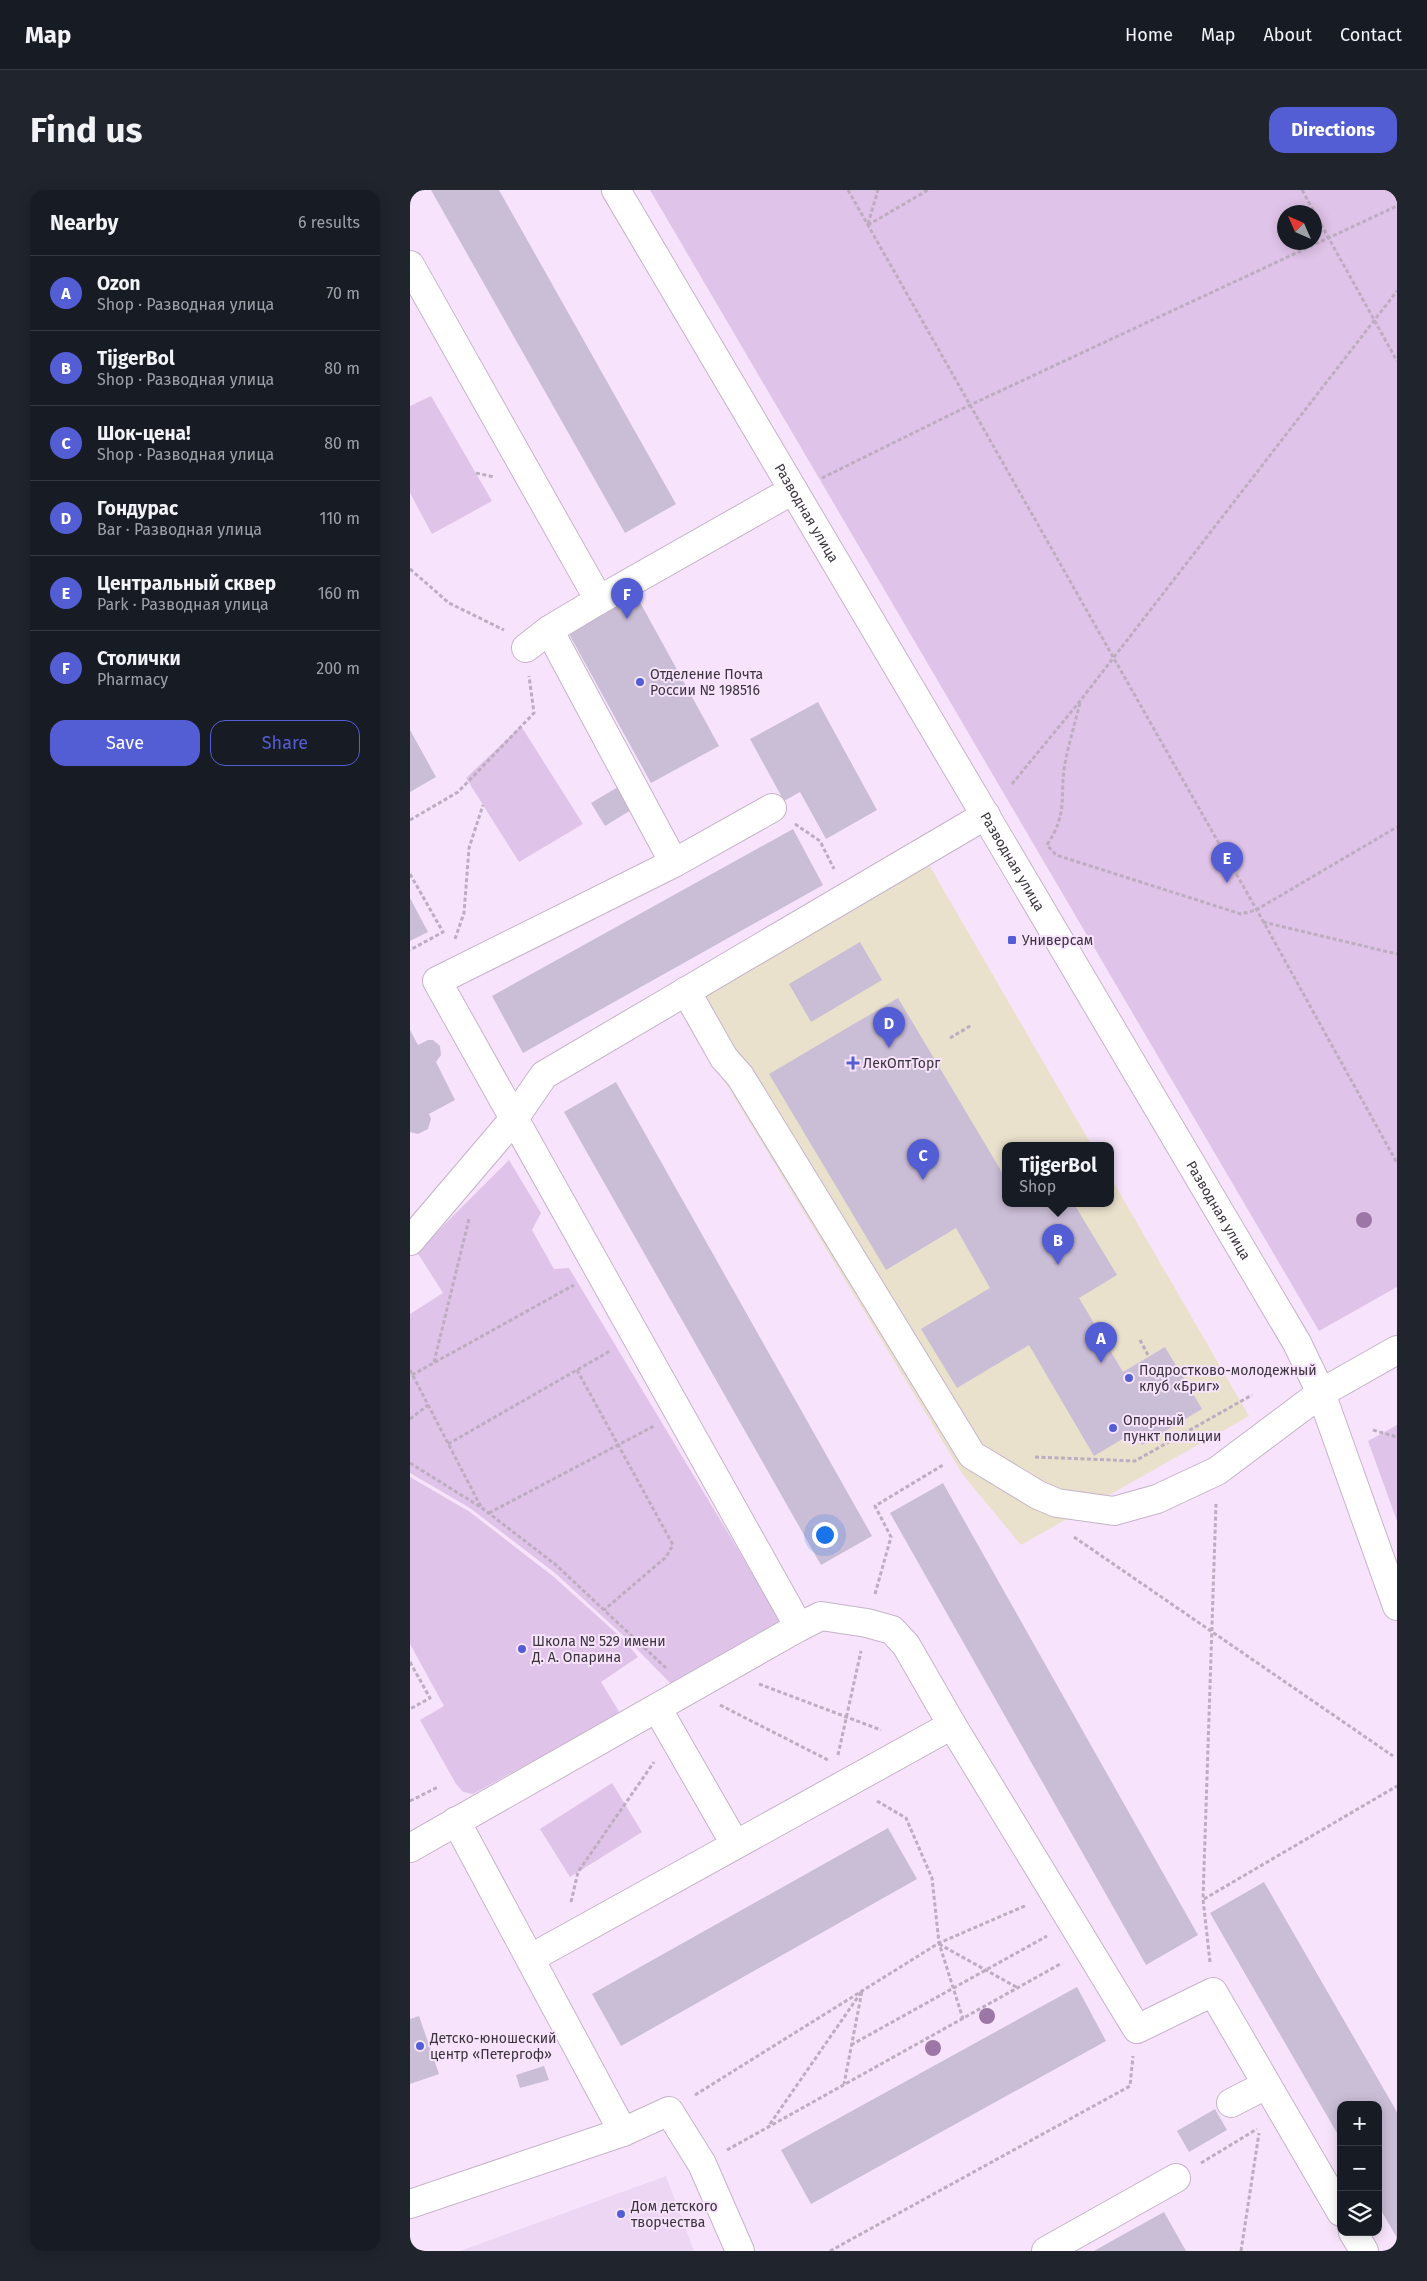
<!DOCTYPE html>
<html lang="en">
<head>
<meta charset="utf-8">
<style>
	:root { --surface:#171b24; --page:#20242c; --text:#f1f3f6; --muted:#9ea1a6; --line:#363941; --accent:#545ed4 }
	body { margin:0; font-family:"Fira Sans",sans-serif; background:var(--page); color:var(--text) }
	.controls { position:absolute; right:15px; bottom:15px; display:grid; overflow:hidden; border-radius:10px; box-shadow:0 2px 12px #0003 }
	.controls button { width:45px; height:45px; display:grid; place-items:center; padding:0; border:0; border-bottom:1px solid var(--line); background:var(--surface); color:var(--text); font:25px sans-serif }
	.compass { position:absolute; left:867px; top:15px; width:45px; height:45px; border-radius:50%; background:var(--surface); box-shadow:0 2px 12px #0003; rotate:315deg }
	.you { position:absolute; left:414px; top:1344px; width:18px; height:18px; margin:-12px; border:4px solid #fff; border-radius:50%; background:#1a73e8; box-shadow:0 0 0 8px #1a73e833 }
	.badge { display:grid; place-items:center; width:32px; height:32px; border-radius:50%; background:var(--accent); color:#fff; font-size:16px; font-weight:700 }
	.pin { position:absolute; translate:-50% -41px; filter:drop-shadow(0 1px 2px #0008) }
	.pin::after { content:''; position:absolute; top:26px; width:18px; height:15px; background:inherit; clip-path:polygon(0 0,100% 0,50% 100%) }
	.popup { position:absolute; left:592px; top:952px; width:112px; height:65px; box-sizing:border-box; display:grid; place-content:center; border-radius:10px; background:var(--surface); filter:drop-shadow(0 1px 4px #0005); font-size:16px; white-space:nowrap; color:var(--muted) }
	.popup b { font-size:19px; color:var(--text) }
	.popup::after { content:''; position:absolute; left:50%; top:100%; margin-left:-10px; border:10px solid transparent; border-top-color:var(--surface) }
	.list { margin:0; padding:0; list-style:none }
	h2 { display:flex; justify-content:space-between; align-items:center; height:65px; margin:0; padding:0 20px; font-size:21px }
	h2 small { font-size:16px; font-weight:400; color:var(--muted) }
	.list li { display:grid; grid-template-columns:32px 1fr auto; gap:15px; align-items:center; box-sizing:border-box; height:75px; padding:0 20px; border-top:1px solid var(--line) }
	.list b { display:block; font-size:19px; white-space:nowrap }
	.list p { margin:0; font-size:16px; white-space:nowrap; color:var(--muted) }
	.list em { font-size:16px; font-style:normal; color:var(--muted) }
	.actions { display:flex; gap:10px; padding:15px 20px }
	.actions a { flex:1; padding:11px 0; border:1px solid var(--accent); border-radius:15px; text-align:center; font-size:18px; color:var(--accent) }
	.actions .main { background:var(--accent); color:#fff }
	.icon { flex:none; width:28px; height:28px; fill:none; stroke:currentColor; stroke-width:2; stroke-linecap:round; stroke-linejoin:round }
	.map { position:relative; flex:none; width:987px; height:2061px; overflow:hidden; border-radius:15px }
	header { display:flex; align-items:center; gap:30px; box-sizing:border-box; height:70px; padding:0 25px; background:var(--surface); border-bottom:1px solid var(--line) }
	header strong { font-size:24px }
	nav { display:flex; gap:28px; margin-inline-start:auto; font-size:18px }
	.intro { display:flex; align-items:center; justify-content:space-between; box-sizing:border-box; height:120px; padding:0 30px }
	h1 { margin:0; font-size:35px }
	.button { padding:12px 22px; border-radius:15px; background:var(--accent); color:#fff; font-size:18px; font-weight:700 }
	main { display:flex; gap:30px; padding:0 30px }
	aside { flex:1; background:var(--surface); border-radius:15px; box-shadow:0 2px 12px #0003 }
	.map>svg:first-child { display:block }
</style>
</head>
<body>
<header>
<strong>Map</strong>
<nav><a>Home</a><a>Map</a><a>About</a><a>Contact</a></nav>
</header>
<div class="intro"><h1>Find us</h1><a class="button">Directions</a></div>
<main>
<aside>
<h2>Nearby<small>6 results</small></h2>
<ul class="list">
<li><span class="badge">A</span><div><b>Ozon</b><p>Shop · Разводная улица</p></div><em>70 m</em></li>
<li><span class="badge">B</span><div><b>TijgerBol</b><p>Shop · Разводная улица</p></div><em>80 m</em></li>
<li><span class="badge">C</span><div><b>Шок-цена!</b><p>Shop · Разводная улица</p></div><em>80 m</em></li>
<li><span class="badge">D</span><div><b>Гондурас</b><p>Bar · Разводная улица</p></div><em>110 m</em></li>
<li><span class="badge">E</span><div><b>Центральный сквер</b><p>Park · Разводная улица</p></div><em>160 m</em></li>
<li><span class="badge">F</span><div><b>Столички</b><p>Pharmacy</p></div><em>200 m</em></li>
</ul>
<div class="actions"><a class="main">Save</a><a>Share</a></div>
</aside>
<div class="map">
<svg width="987" height="2061" viewBox="0 0 987 2061">
	<rect width="100%" height="100%" fill="#f7e4fc"/>
	<path fill="#eae1cc" d="M511,661l171,295h-86v58h104l1,-26 138,238 -228,129 -58,-70 -290,-479z"/>
	<path fill="#edd6f3" d="M256,1986l28,75h-234z"/>
	<g fill="#e0c3e8" fill-rule="evenodd">
		<path d="M240,0h747v1097l-78,44zM874,22h30v30h-30z"/>
		<path d="M21,206l61,105 -60,33 -22,-41v-87z"/>
		<path d="M111,536l62,98 -64,38 -53,-84z"/>
		<path d="M99,970l32,53 -9,17 22,39 15,-1 212,353 -109,64 -44,-45 -73,-67 -85,-65 -60,-35v-159l33,-21 -26,-41z"/>
		<path d="M987,1235v96l-29,-80z"/>
		<path d="M0,1287l60,35 84,65 71,64 13,16 -37,25 19,31 -147,81 -10,-2 -7,-8 -36,-64 24,-14 -34,-62z"/>
		<path d="M202,1593l30,49 -72,45 -30,-48z"/>
	</g>
	<g fill="#cabdd6">
		<path d="M21,0h68l177,314 -51,29z"/>
		<path d="M226,405l83,151 -68,37 -83,-151z"/>
		<path d="M408,512l59,108 -51,29 -26,-47 -16,9 -34,-62z"/>
		<path d="M0,540l26,47 -26,15z"/>
		<path d="M213,594l13,23 -31,19 -14,-23z"/>
		<path d="M383,639l30,56 -300,168 -31,-57z"/>
		<path d="M0,708l18,34 -18,9z"/>
		<path d="M450,752l22,38 -71,42 -22,-38z"/>
		<path d="M488,808l108,181v25h68l43,71 -38,23 44,74 42,-25 37,62 -60,36 -8,-13 -40,24 -65,-111 -72,43 -36,-59 69,-41 -34,-60 -70,42 -117,-196z"/>
		<path d="M0,840l8,15 10,-5h5l7,6 1,9 -5,7 19,38 -26,14 2,5 -3,10 -10,5 -8,-2z"/>
		<path d="M206,892l256,454 -51,29 -257,-453z"/>
		<path d="M533,1293l255,452 -52,30 -256,-452z"/>
		<path d="M478,1638l29,51 -296,167 -29,-52z"/>
		<path d="M854,1692l133,230v126l-19,-33v-100h-37v35l-131,-227z"/>
		<path d="M667,1797l29,54 -295,163 -30,-54z"/>
		<path d="M9,1826l20,58 -29,10v-65z"/>
		<path d="M134,1876l5,14 -29,8 -4,-13z"/>
		<path d="M805,1919l12,21 -38,22 -12,-21z"/>
		<path d="M754,2022l22,39h-92l23,-13z"/>
	</g>
	<g fill="none" stroke-linecap="round" stroke-linejoin="round">
		<g stroke="#c6b3ca" stroke-width="30">
			<g id="minor">
				<path id="s1" d="M206,0l681,1153 24,50 76,213"/>
				<path d="M0,75l189,335"/>
				<path d="M139,440l125,233 -237,118 362,646 22,-11 46,7 25,7 14,15 46,80 185,304 76,-37 128,220"/>
				<path d="M116,458l23,-18 50,-30 194,-110"/>
				<path d="M264,673l98,-55"/>
				<path d="M276,801l38,67 16,18 232,379 66,40 19,8 57,8 43,-12 60,-28 104,-78 76,-43"/>
				<path d="M0,1051l103,-121 31,-45 442,-260"/>
				<path d="M247,1518l78,136"/>
				<path d="M46,1631l167,311"/>
				<path d="M0,1658l389,-221"/>
				<path d="M121,1768l421,-233"/>
				<path d="M821,1913l35,-18"/>
				<path d="M0,2014l213,-72 46,-21 33,53 38,87"/>
				<path d="M943,2042l11,19"/>
				<path d="M636,2061l130,-73"/>
			</g>
		</g>
		<g stroke="#bdadc1" stroke-width="3" stroke-dasharray="4 2.5" stroke-linecap="butt">
			<path d="M438,0l415,731 134,242"/>
			<path d="M892,0l95,171"/>
			<path d="M0,3l3,-3"/>
			<path d="M458,34l10,-34"/>
			<path d="M458,35l60,-35"/>
			<path d="M66,283l18,4"/>
			<path d="M412,288l148,-73 427,-199"/>
			<path d="M0,379l39,34 55,27"/>
			<path d="M670,513c-5,20 -11,40 -15,60 -6,35 4,48 -18,82l9,10 185,59 15,-4 141,-83"/>
			<path d="M602,594l68,-83 317,-410"/>
			<path d="M0,630l48,-28 76,-79 -5,-37"/>
			<path d="M385,634l25,17 14,28"/>
			<path d="M0,684l33,58 -33,18"/>
			<path d="M853,732l134,32"/>
			<path d="M45,749l9,-26 5,-65 14,-43"/>
			<path d="M540,848l22,-13"/>
			<path d="M730,1150l9,17"/>
			<path d="M24,1172l35,-143"/>
			<path d="M0,1180l71,137"/>
			<path d="M167,1180l96,175 -7,12 -62,53"/>
			<path d="M2,1185l162,-90"/>
			<path d="M0,1229l18,-14"/>
			<path d="M963,1240l24,7"/>
			<path d="M38,1254l162,-93"/>
			<path d="M625,1267l100,4 117,-66"/>
			<path d="M0,1273l72,45 74,57 110,103"/>
			<path d="M79,1323l165,-87"/>
			<path d="M664,1347l319,219"/>
			<path d="M465,1404l16,-57 -16,-31 68,-41"/>
			<path d="M0,1472l20,36 -20,11"/>
			<path d="M349,1494l122,46"/>
			<path d="M310,1515l108,55"/>
			<path d="M428,1565l23,-104"/>
			<path d="M0,1611l28,-14"/>
			<path d="M467,1611l29,17 26,60 7,65 24,76"/>
			<path d="M794,1709l193,-113"/>
			<path d="M161,1712l7,-30 76,-110"/>
			<path d="M529,1754l79,44"/>
			<path d="M800,1772l-7,-63 13,-395"/>
			<path d="M441,1855l196,-109"/>
			<path d="M285,1905l244,-152 88,-38"/>
			<path d="M360,1934l92,-133 -18,93"/>
			<path d="M317,1960l335,-187"/>
			<path d="M791,1973l56,-34"/>
			<path d="M420,2061l300,-165 3,-30"/>
			<path d="M831,2061l18,-118"/>
		</g>
		<use href="#minor" stroke="#fff" stroke-width="28"/>
	</g>
	<g fill="#9c77a5">
		<circle cx="954" cy="1030" r="8"/>
		<circle cx="577" cy="1826" r="8"/>
		<circle cx="523" cy="1858" r="8"/>
	</g>
	<g fill="#545ed4" stroke="#f7e4fc" stroke-width="2">
		<circle cx="230" cy="492" r="5"/>
		<rect x="597" y="745" width="10" height="10" rx="2.5"/>
		<path d="M440.5 865.5h5v5h5v5h-5v5h-5v-5h-5v-5h5z"/>
		<circle cx="719" cy="1188" r="5"/>
		<circle cx="703" cy="1238" r="5"/>
		<circle cx="112" cy="1459" r="5"/>
		<circle cx="10" cy="1856" r="5"/>
		<circle cx="211" cy="2024" r="5"/>
	</g>
	<g text-anchor="middle" stroke-width="4" stroke-linejoin="round" paint-order="stroke">
		<g font-size="14" fill="#3a333c" stroke="#f7e4fc">
			<text dy="5" stroke="none"><textPath href="#s1" startOffset="375">Разводная улица</textPath></text>
			<text dy="5" stroke="none"><textPath href="#s1" startOffset="780">Разводная улица</textPath></text>
			<text dy="5" stroke="none"><textPath href="#s1" startOffset="1185">Разводная улица</textPath></text>
		</g>
		<g font-size="14" fill="#3a333c" stroke="#f7e4fc" text-anchor="start">
			<text x="240" y="489">Отделение Почта<tspan x="240" dy="16">России № 198516</tspan></text>
			<text x="612" y="755">Универсам</text>
			<text x="453" y="878">ЛекОптТорг</text>
			<text x="729" y="1185">Подростково-молодежный<tspan x="729" dy="16">клуб «Бриг»</tspan></text>
			<text x="713" y="1235">Опорный<tspan x="713" dy="16">пункт полиции</tspan></text>
			<text x="122" y="1456">Школа № 529 имени<tspan x="122" dy="16">Д. А. Опарина</tspan></text>
			<text x="20" y="1853">Детско-юношеский<tspan x="20" dy="16">центр «Петергоф»</tspan></text>
			<text x="221" y="2021">Дом детского<tspan x="221" dy="16">творчества</tspan></text>
		</g>
	</g>
</svg>
<div class="controls">
<button>+</button>
<button>−</button>
<button><svg class="icon" aria-label="layers" viewBox="0 0 24 24"><path d="M12 4l9 5-9 5-9-5zM3 14l9 5 9-5"/></svg></button>
</div>
<svg class="compass" viewBox="-18 -18 36 36"><path d="M0-13l5 13h-10z" fill="#e53935"/><path d="M0 13l5-13h-10z" fill="#9ea1a6"/></svg>
<div class="you"></div>
<div class="pin badge" style="left:691px;top:1173px">A</div>
<div class="pin badge" style="left:648px;top:1075px">B</div>
<div class="popup"><b>TijgerBol</b>Shop</div>
<div class="pin badge" style="left:513px;top:990px">C</div>
<div class="pin badge" style="left:479px;top:858px">D</div>
<div class="pin badge" style="left:817px;top:693px">E</div>
<div class="pin badge" style="left:217px;top:429px">F</div>
</div>
</main>
</body>
</html>
